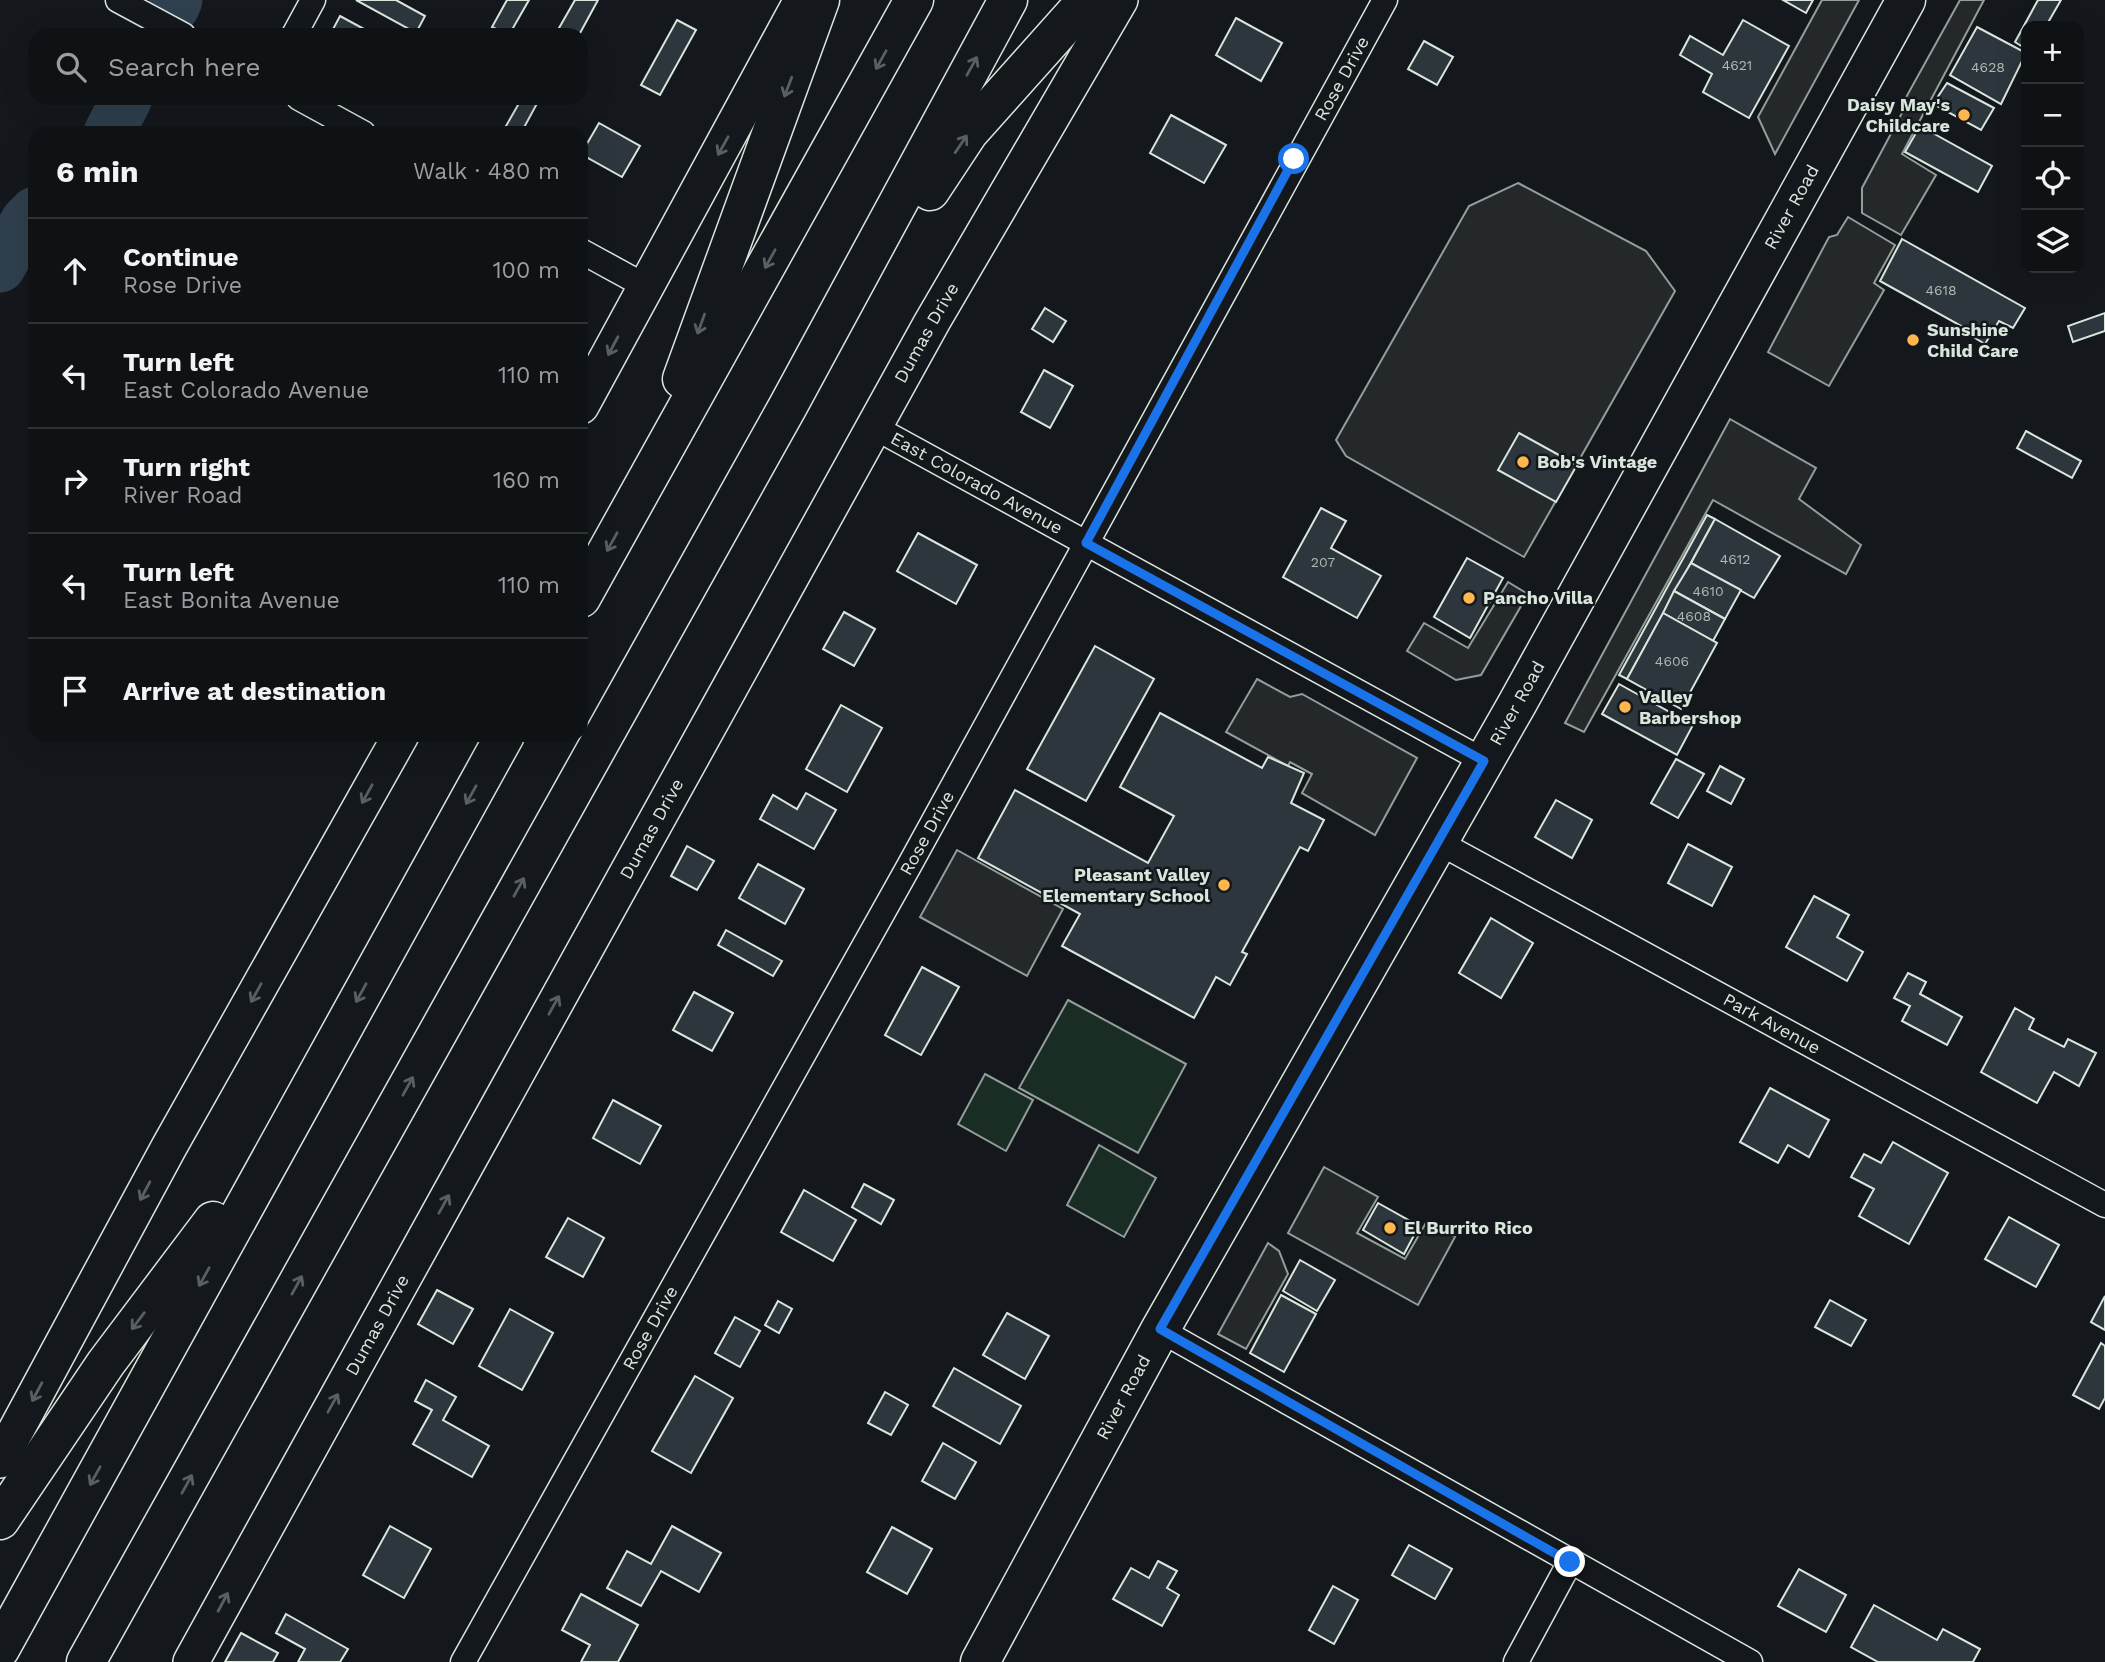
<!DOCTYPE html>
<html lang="en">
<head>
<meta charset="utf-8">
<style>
	:root { --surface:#0f1215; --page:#1d2022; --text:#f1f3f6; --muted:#9b9ea0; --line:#2f3234 }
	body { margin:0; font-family:"Work Sans",sans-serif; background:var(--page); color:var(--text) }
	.controls { position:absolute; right:21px; top:21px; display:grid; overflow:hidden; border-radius:14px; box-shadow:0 7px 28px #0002 }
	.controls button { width:63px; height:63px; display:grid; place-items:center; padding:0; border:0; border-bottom:2px solid var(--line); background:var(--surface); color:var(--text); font:35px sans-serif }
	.stop { position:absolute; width:21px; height:21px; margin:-16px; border:5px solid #1a73e8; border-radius:50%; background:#fff }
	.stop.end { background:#1a73e8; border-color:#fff; box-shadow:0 2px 7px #0008 }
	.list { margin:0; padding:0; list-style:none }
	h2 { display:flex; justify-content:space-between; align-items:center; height:91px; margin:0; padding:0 28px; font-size:30px }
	h2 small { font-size:23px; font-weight:400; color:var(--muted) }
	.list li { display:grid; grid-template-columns:46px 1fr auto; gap:21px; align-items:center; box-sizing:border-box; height:105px; padding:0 28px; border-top:2px solid var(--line) }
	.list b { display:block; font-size:26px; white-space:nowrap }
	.list p { margin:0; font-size:23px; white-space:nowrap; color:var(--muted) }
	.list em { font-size:23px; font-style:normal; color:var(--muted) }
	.icon { flex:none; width:38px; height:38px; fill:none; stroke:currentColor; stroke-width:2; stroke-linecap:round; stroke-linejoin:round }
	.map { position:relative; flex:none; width:2105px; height:1662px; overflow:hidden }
	.search { position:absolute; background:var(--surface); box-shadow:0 7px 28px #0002; left:28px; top:28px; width:560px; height:77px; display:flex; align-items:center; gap:18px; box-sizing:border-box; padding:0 24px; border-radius:21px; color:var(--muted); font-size:26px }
	.panel { position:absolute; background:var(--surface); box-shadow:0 7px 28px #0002; left:28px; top:126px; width:560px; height:616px; border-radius:21px }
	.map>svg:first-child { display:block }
</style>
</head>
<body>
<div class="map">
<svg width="2105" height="1662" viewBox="0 0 2105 1662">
	<rect width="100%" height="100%" fill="#14181c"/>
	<g fill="#1a2d24" stroke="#939e99" stroke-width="2">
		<path d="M1068,1000l118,64 -48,89 -119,-65z"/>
		<path d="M985,1074l48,26 -27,51 -48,-27z"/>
		<path d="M1099,1145l57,33 -32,59 -57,-32z"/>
	</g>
	<g fill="#24282b" stroke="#939e99" stroke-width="2">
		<path d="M1822,0h37l-84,154 -17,-37z"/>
		<path d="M1960,0h24l-82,154 34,21 -35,60 -39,-22v-25l40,-75 2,-12z"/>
		<path d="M1518,183l128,68 29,40 -151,266 -178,-101 -10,-16 133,-234z"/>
		<path d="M1848,217l47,28 -21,38 10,7 -55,96 -61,-34 61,-115 8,-2z"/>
		<path d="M1730,419l86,49 -17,31 62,46 -15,29 -133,-74 -129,232 -19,-9z"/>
		<path d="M1508,582l20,12 -47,81 -25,5 -49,-29 17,-28 44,25z"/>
		<path d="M1257,679l33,18 12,-3 115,64 -42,77 -73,-42 10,-19 -22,-12 -2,4 -62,-34z"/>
		<path d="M957,850l106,59 -36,67 -107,-59z"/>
		<path d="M1324,1167l54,30 -21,36 48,26 22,-38 28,16 -37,68 -130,-72z"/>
		<path d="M1268,1243l11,8 9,23 -42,75 -28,-15z"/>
	</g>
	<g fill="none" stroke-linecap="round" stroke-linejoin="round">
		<g stroke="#2f3f4d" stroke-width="51">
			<path d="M174,7l3,-7"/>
			<path d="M109,133l18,-35"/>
			<path d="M0,267l26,-46 9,-9"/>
		</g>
	</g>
	<g fill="#2c363c" stroke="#d8e6dc" stroke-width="2">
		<path d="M356,0h40l29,16 -9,17z"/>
		<path d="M507,0h22l-20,35 -17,-8z"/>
		<path d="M575,0h23l-19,35h-24z"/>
		<path d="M1783,0h30l-7,13z"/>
		<path d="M2038,0h23l-15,26h-20v23l-11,-7z"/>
		<path d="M340,16l35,19h-36l-7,-4z"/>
		<path d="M1236,18l46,25 -21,38 -45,-26z"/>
		<path d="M677,20l19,10 -36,65 -19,-10z"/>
		<path d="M1743,20l46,26 -40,72 -46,-26 9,-18 -32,-19 10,-19 33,19z"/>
		<path d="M1977,27l49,26 -25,51 -51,-29z"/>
		<path d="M1424,41l29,16 -16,28 -29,-16z"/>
		<path d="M1947,83l47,25 -13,22 -48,-26z"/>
		<path d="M522,98h18l-19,35h-19z"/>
		<path d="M1171,115l55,30 -22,38 -54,-30z"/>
		<path d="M599,123l41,23 -18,31 -41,-23z"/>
		<path d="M1920,126l72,40 -14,26 -73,-40z"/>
		<path d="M1902,239l123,69 -12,20 -14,-7 -14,23 -22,-13 2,-3 -85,-47z"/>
		<path d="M1045,308l21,13 -13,21 -21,-13z"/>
		<path d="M2105,313v18l-32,11 -5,-16z"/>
		<path d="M1044,370l29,16 -23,42 -29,-16z"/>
		<path d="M2026,431l55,30 -9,17 -55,-30z"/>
		<path d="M1519,433l58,32 -21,37 -58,-32z"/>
		<path d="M1321,508l25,13 -15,27 50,28 -24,42 -74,-41z"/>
		<path d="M1707,515l8,4 -88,160 -8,-4z"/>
		<path d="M1715,519l65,37 -26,42 -63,-35z"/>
		<path d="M918,533l59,32 -21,39 -59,-33z"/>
		<path d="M1467,558l36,20 -33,60 -36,-21z"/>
		<path d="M1691,563l50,27 -16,29 -51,-28z"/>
		<path d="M1674,591l51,28 -12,22 -50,-28z"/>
		<path d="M844,612l31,17 -21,37 -31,-17z"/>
		<path d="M1663,613l54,30 -36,66 -54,-30z"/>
		<path d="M1095,646l59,33 -68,122 -59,-32z"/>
		<path d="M1619,684l74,41 -16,30 -75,-41z"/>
		<path d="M841,705l41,23 -35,64 -41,-23z"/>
		<path d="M1160,713l102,55 6,-11 36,16 -13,30 33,17 -16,31 -8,-4 -58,105 5,2 -17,31 -14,-8 -22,41 -132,-72 18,-32 -102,-56 37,-68 133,73 26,-47 -54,-29z"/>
		<path d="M1676,759l28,15 -26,44 -27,-15z"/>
		<path d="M1720,766l24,13 -13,25 -24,-13z"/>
		<path d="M806,793l30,17 -22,39 -54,-30 13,-24 24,14z"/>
		<path d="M1556,800l36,20 -20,38 -37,-21z"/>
		<path d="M1688,844l44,23 -20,39 -44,-23z"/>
		<path d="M687,846l27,15 -17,29 -26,-14z"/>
		<path d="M758,864l46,25 -19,35 -46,-26z"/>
		<path d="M1814,896l35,19 -12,22 26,15 -16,29 -61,-34z"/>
		<path d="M1491,918l42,25 -32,55 -42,-25z"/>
		<path d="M726,930l56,31 -9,15 -55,-31z"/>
		<path d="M922,967l37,20 -38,68 -36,-20z"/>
		<path d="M1908,973l18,9 -6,12 42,23 -15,28 -45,-24 8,-15 -16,-8z"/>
		<path d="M694,992l39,21 -21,38 -39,-21z"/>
		<path d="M2015,1008l19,11 -5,10 35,18 4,-8 28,14 -17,33 -25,-14 -17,31 -56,-31z"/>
		<path d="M1770,1088l59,32 -20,37 -21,-12 -10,18 -38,-21z"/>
		<path d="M613,1100l48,26 -21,38 -47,-26z"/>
		<path d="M1893,1142l55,31 -39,71 -50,-28 15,-27 -23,-12 13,-23 17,9z"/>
		<path d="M864,1184l30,16 -13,24 -29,-17z"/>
		<path d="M804,1190l52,30 -23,41 -52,-29z"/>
		<path d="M1378,1203l41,23 -15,28 -41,-24z"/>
		<path d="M2009,1217l50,28 -23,42 -51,-28z"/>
		<path d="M568,1218l36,20 -21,39 -37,-20z"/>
		<path d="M1300,1260l35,20 -18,31 -34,-20z"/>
		<path d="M437,1290l36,19 -20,35 -35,-20z"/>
		<path d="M1281,1295l35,19 -32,58 -34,-19z"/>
		<path d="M2105,1296v34l-14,-8z"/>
		<path d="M1830,1300l36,20 -15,26 -36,-19z"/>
		<path d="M778,1301l14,8 -13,24 -14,-8z"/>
		<path d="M510,1309l43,24 -31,57 -43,-24z"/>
		<path d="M1007,1313l42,23 -24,43 -42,-24z"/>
		<path d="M735,1317l25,14 -20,36 -25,-14z"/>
		<path d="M2101,1343l4,3v52l-6,11 -26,-14z"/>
		<path d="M954,1368l67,38 -21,38 -67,-38z"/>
		<path d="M695,1376l38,22 -42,75 -39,-22z"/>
		<path d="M426,1380l30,17 -13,23 46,26 -17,31 -59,-33 19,-34 -17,-9z"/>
		<path d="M885,1392l23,13 -17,30 -23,-12z"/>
		<path d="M943,1443l33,19 -21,37 -33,-18z"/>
		<path d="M390,1526l41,23 -27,49 -41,-23z"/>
		<path d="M672,1526l49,27 -22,39 -38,-21 -20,35 -34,-18 20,-37 24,13z"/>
		<path d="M892,1527l40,22 -25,45 -40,-22z"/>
		<path d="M1409,1545l43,24 -17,30 -43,-24z"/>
		<path d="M1158,1561l19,10 -10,17 12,7 -17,31 -49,-27 18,-31 18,10z"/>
		<path d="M1799,1569l47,26 -20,37 -48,-26z"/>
		<path d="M1333,1586l25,14 -24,44 -25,-14z"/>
		<path d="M581,1594l57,31 -20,37h-37l9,-17 -28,-15z"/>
		<path d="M1874,1605l63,35 6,-11 37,20 -7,13h-95l-27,-15z"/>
		<path d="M286,1614l62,35 -8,13h-42l7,-13 -29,-16z"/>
		<path d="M241,1633l37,20 -5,9h-48z"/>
	</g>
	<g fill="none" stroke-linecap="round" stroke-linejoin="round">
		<g stroke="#d8e6dc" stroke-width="27">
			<g id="minor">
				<path d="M118,0l65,35"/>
				<path d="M294,35l19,-35"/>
				<path d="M299,98l64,35"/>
				<path d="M581,251l64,35"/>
				<path id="s1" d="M874,427l610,334"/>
				<path id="s2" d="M1438,842l667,363"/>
				<path d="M1160,1330l590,332"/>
				<path id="s3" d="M463,1662l446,-796 476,-866"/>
				<path d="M1516,1662l54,-100"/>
			</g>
		</g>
		<g stroke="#d8e6dc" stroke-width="38">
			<g id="secondary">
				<path d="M581,406l221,-406"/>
				<path d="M0,1460l169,-313 232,-412"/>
				<path id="s4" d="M191,1662l741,-1340 188,-322"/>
			</g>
		</g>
		<g stroke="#d8e6dc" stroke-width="41">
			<g id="primary">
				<path id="s5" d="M980,1662l180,-332 357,-626 389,-704"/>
			</g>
		</g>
		<g stroke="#d8e6dc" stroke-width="41">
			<g id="motorway">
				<path d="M930,191l39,-59 118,-132"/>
				<path d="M682,379l138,-379"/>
				<path d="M581,598l333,-598"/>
				<path d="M0,1520l106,-157 107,-142"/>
				<path d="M0,1649l505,-914"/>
				<path d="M86,1662l702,-1256 220,-406"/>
			</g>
		</g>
		<use href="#minor" stroke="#14181c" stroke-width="24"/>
		<use href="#secondary" stroke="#14181c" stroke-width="35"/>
		<use href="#primary" stroke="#14181c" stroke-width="38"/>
		<use href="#motorway" stroke="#14181c" stroke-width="38"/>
	</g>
	<defs><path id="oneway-shaft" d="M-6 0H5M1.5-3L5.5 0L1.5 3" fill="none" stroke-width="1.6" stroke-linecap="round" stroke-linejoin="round" transform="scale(1.75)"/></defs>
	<g stroke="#59605f">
		<use href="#oneway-shaft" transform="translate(881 60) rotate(119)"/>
		<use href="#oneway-shaft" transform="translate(972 66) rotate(-61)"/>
		<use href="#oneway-shaft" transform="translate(788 87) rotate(111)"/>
		<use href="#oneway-shaft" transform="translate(961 144) rotate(-56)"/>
		<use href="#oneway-shaft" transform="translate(723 146) rotate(119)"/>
		<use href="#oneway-shaft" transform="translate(770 259) rotate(119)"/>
		<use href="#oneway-shaft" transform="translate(701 324) rotate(110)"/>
		<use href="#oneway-shaft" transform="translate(613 346) rotate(118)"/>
		<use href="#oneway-shaft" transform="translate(612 542) rotate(119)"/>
		<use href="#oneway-shaft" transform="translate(367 794) rotate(119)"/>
		<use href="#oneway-shaft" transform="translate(471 795) rotate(119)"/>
		<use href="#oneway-shaft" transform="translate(519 887) rotate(-61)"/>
		<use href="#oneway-shaft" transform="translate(256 993) rotate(119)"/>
		<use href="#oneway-shaft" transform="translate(361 993) rotate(119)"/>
		<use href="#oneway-shaft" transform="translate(554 1005) rotate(-61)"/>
		<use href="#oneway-shaft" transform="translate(408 1086) rotate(-61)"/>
		<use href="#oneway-shaft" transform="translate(145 1191) rotate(118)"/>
		<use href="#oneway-shaft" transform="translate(444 1204) rotate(-61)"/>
		<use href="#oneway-shaft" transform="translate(204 1277) rotate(119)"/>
		<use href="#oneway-shaft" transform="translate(297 1285) rotate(-61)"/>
		<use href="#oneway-shaft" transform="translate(138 1321) rotate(127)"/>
		<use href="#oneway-shaft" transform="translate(37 1392) rotate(118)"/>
		<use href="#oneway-shaft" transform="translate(333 1403) rotate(-61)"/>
		<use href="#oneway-shaft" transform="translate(95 1476) rotate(119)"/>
		<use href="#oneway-shaft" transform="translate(187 1484) rotate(-61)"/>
		<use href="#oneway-shaft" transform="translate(223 1602) rotate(-62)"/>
	</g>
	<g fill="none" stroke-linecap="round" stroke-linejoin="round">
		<path stroke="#1a73e8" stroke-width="9" d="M1294,159l-208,384 398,218 -324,568 410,233"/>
	</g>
	<g fill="#ffb74d" stroke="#14181c" stroke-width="2.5">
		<circle cx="1964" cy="115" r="7"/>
		<circle cx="1913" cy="340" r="7"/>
		<circle cx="1523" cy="462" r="7"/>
		<circle cx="1469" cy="598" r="7"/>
		<circle cx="1625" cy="707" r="7"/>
		<circle cx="1224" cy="885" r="7"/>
		<circle cx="1390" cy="1228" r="7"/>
	</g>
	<g text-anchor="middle" stroke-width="5" stroke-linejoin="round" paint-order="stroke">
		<g font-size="14" fill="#adbab4">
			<text x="1737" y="70">4621</text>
			<text x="1988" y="72">4628</text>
			<text x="1941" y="295">4618</text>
			<text x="1735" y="564">4612</text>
			<text x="1323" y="567">207</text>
			<text x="1708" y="596">4610</text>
			<text x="1694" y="621">4608</text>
			<text x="1672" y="666">4606</text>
		</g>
		<g font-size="18" fill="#d8e6dc" stroke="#14181c">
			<text dy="6" stroke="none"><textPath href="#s3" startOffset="1811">Rose Drive</textPath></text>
			<text dy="6" stroke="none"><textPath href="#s5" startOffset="1666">River Road</textPath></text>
			<text dy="6" stroke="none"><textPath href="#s4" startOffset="1519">Dumas Drive</textPath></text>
			<text dy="6" stroke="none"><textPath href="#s1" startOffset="117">East Colorado Avenue</textPath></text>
			<text dy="6" stroke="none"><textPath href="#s5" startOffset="1099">River Road</textPath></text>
			<text dy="6" stroke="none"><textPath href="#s4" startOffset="952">Dumas Drive</textPath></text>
			<text dy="6" stroke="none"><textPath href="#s3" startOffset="950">Rose Drive</textPath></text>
			<text dy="6" stroke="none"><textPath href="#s2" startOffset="380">Park Avenue</textPath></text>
			<text dy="6" stroke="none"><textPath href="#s4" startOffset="385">Dumas Drive</textPath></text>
			<text dy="6" stroke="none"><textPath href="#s3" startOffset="383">Rose Drive</textPath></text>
			<text dy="6" stroke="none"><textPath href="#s5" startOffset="301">River Road</textPath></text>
		</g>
		<g font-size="18" font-weight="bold" fill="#d8e6dc" stroke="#14181c" text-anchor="start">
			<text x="1950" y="111" text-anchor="end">Daisy May's<tspan x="1950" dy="21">Childcare</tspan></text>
			<text x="1927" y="336">Sunshine<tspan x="1927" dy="21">Child Care</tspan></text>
			<text x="1537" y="468">Bob's Vintage</text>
			<text x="1483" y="604">Pancho Villa</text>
			<text x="1639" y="703">Valley<tspan x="1639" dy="21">Barbershop</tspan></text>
			<text x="1210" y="881" text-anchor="end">Pleasant Valley<tspan x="1210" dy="21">Elementary School</tspan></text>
			<text x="1404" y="1234">El Burrito Rico</text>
		</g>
	</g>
</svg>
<div class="controls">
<button>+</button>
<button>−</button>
<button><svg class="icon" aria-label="locate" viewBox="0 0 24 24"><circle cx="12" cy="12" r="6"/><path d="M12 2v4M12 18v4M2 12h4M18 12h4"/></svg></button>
<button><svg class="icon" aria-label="layers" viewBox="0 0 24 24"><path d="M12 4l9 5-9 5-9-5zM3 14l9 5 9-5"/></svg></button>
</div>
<div class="stop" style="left:1294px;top:159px"></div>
<div class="stop end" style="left:1570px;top:1562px"></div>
<div class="search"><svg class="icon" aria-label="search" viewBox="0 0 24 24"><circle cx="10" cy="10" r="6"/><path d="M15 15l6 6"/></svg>Search here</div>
<section class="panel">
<h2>6 min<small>Walk · 480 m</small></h2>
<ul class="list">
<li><svg class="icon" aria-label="ahead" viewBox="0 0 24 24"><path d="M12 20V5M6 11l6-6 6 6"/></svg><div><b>Continue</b><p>Rose Drive</p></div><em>100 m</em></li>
<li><svg class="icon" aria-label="left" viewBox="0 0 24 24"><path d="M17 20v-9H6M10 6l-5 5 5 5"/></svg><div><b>Turn left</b><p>East Colorado Avenue</p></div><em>110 m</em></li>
<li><svg class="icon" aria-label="right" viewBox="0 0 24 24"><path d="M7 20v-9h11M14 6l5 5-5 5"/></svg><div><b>Turn right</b><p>River Road</p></div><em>160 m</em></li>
<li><svg class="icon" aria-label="left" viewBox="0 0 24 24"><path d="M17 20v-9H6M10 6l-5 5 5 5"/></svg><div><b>Turn left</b><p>East Bonita Avenue</p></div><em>110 m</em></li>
<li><svg class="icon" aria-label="arrive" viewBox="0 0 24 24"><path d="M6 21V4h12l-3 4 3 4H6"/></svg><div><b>Arrive at destination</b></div></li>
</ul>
</section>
</div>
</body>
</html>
